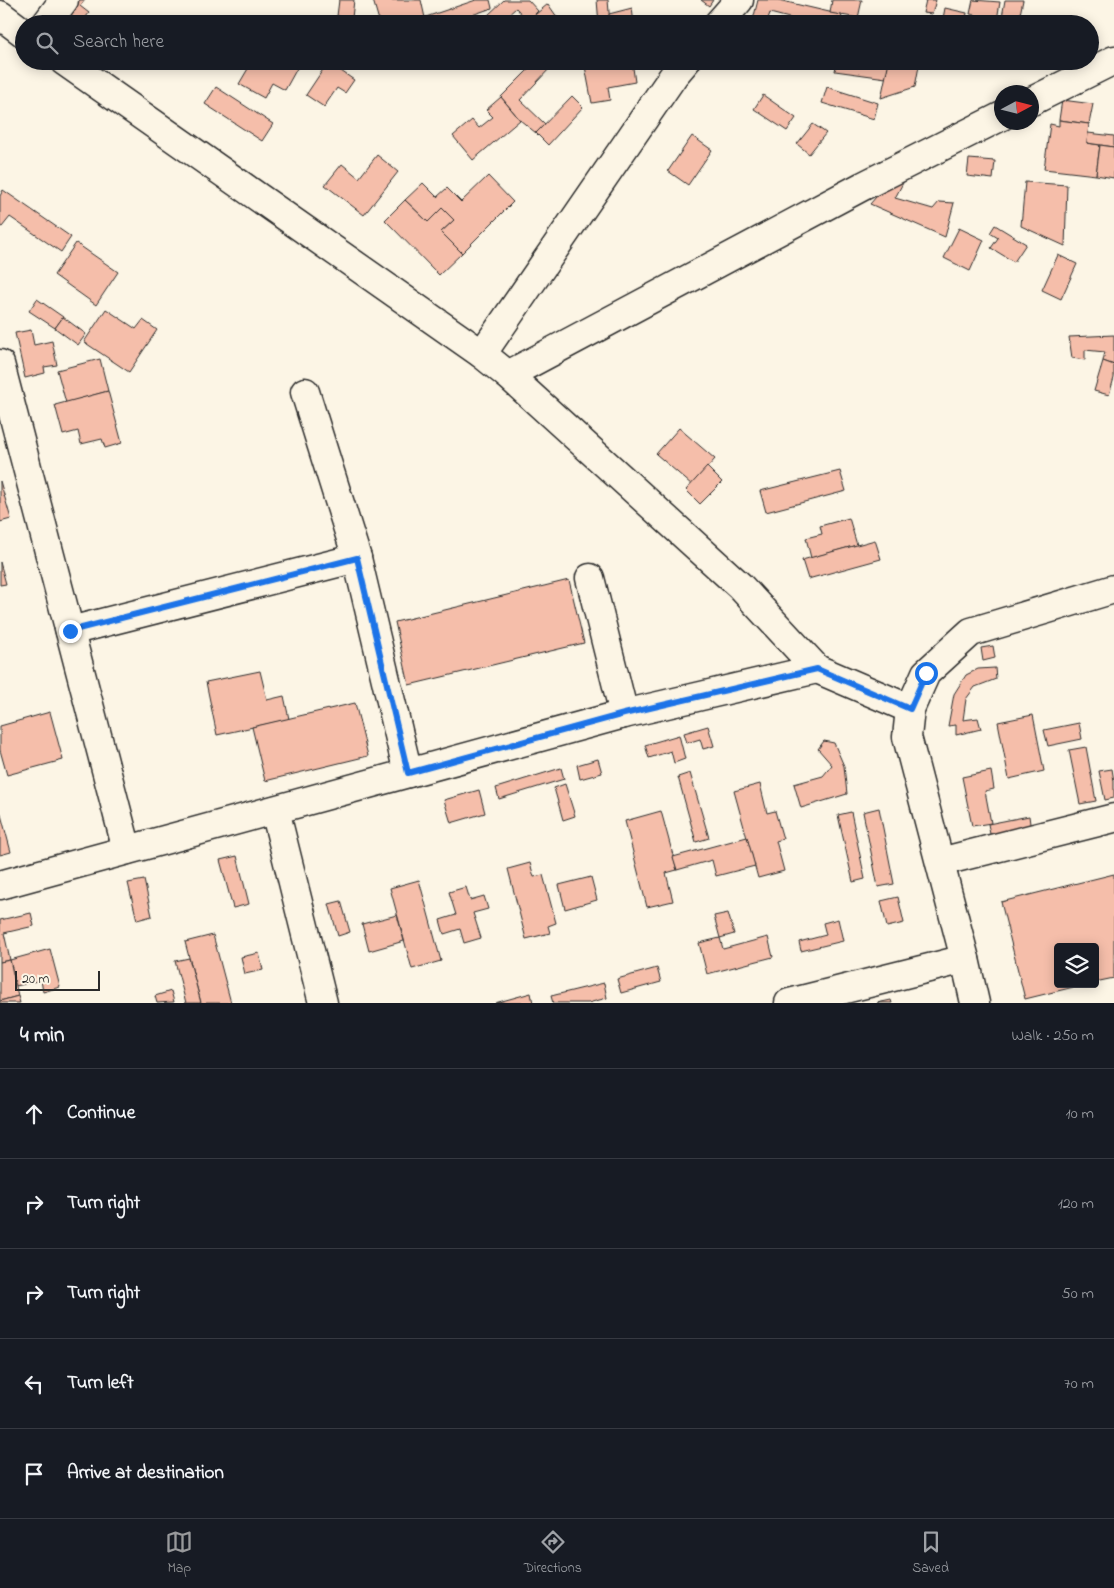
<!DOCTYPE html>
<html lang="en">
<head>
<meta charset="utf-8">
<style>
	:root { --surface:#171b24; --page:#20242c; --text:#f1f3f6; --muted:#9ea1a6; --line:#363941; --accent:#98999b }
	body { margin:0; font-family:"Indie Flower",sans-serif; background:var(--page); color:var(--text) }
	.controls { position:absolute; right:15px; bottom:15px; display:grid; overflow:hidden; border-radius:5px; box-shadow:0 2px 12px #0003 }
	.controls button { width:45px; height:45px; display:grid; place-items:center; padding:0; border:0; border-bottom:1px solid var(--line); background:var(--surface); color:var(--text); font:25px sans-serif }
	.compass { position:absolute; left:994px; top:85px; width:45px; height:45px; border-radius:50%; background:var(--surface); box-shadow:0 2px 12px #0003; rotate:83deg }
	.scale { position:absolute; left:15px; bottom:12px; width:85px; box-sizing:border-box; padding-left:5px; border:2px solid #2b2b2b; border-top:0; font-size:14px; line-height:18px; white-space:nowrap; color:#2b2b2b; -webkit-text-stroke:4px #fcf5e5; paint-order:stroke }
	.stop { position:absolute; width:15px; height:15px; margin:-11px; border:4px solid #1a73e8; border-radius:50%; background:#fff }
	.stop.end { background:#1a73e8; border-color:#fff; box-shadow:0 1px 5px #0008 }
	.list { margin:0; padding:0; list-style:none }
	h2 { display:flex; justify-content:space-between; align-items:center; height:65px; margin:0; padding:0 20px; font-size:21px }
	h2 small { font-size:16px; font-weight:400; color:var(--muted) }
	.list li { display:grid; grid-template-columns:32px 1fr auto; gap:15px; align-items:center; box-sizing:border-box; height:90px; padding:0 20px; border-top:1px solid var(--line) }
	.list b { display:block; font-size:19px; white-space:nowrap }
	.list em { font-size:16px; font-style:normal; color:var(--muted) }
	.icon { flex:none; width:28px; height:28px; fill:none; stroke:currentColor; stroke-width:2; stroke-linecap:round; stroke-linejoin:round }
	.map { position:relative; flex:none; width:1114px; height:1003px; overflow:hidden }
	.search { position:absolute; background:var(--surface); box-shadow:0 2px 12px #0003; left:15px; right:15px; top:15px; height:55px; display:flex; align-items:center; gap:12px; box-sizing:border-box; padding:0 18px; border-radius:28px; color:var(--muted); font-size:19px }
	.sheet { height:515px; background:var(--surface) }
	nav { display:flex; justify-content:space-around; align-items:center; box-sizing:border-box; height:70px; border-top:1px solid var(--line); background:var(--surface); font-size:14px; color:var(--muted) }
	nav a { display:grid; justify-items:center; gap:2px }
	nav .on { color:var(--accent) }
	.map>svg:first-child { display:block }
</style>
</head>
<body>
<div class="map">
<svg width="1114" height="1003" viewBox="0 0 1114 1003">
	<rect width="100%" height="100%" fill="#fcf5e5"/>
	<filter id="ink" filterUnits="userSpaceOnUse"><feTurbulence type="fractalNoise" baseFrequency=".02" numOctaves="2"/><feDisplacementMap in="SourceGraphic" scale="10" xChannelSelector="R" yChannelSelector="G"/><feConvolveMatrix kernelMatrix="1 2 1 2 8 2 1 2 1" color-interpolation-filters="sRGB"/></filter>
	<g filter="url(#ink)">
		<g fill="#f5beaa" stroke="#2b2b2b">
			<path d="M75,0h10l-5,6 9,7 -8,11h-9l-10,-8z"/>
			<path d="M339,0h15l-2,18 -15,-2z"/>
			<path d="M373,0h48l4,18 -17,6h-28z"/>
			<path d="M476,0h14l2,8 -46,16h-31l-1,-3z"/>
			<path d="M504,0h24l10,11 -10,10 -12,-13 -18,16h-3l-8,-8z"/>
			<path d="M597,0h11l2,24h-11z"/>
			<path d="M701,0h12l-4,6z"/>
			<path d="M758,0h20l64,15 -2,9h-28l-42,-11 -4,11 -13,-4z"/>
			<path d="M832,0h30l-4,18 -28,-5z"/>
			<path d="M926,0h10l-4,14 -9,-1z"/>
			<path d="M973,0l27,2 -3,18 -27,-6z"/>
			<path d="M1005,0h18l-5,24 -17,-1z"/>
			<path d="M548,4l9,13 -9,7h-24z"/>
			<path d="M632,8l2,16h-24l-1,-10z"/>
			<path d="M945,8l22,5 -2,11h-23z"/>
			<path d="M666,19l2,5h-15z"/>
			<path d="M301,61l-16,29 -13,-7 -8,15 -25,-14 10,-17 -9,-6z"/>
			<path d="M537,61h9l5,6 -31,33 25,24 -9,9 -16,-13 -19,-23z"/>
			<path d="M584,61h48l3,21 -27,5 2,13 -18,3z"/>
			<path d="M837,61h52l-3,17 -51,-7z"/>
			<path d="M889,61h8l22,5 -4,21 -34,11z"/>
			<path d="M897,61h23l-1,5z"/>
			<path d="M328,62l26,18 -9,13 -8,-5 -13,19 -18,-12z"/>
			<path d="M216,87l57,37 -11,17 -57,-37z"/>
			<path d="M827,87l51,16 -4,16 -52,-16z"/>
			<path d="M763,95l33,23 -9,13 -33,-22z"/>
			<path d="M572,96l11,11 -35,38 -12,-12z"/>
			<path d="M501,97l19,23 -47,40 -20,-24 19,-16 7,8 14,-11 -7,-7z"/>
			<path d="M1062,100l31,4 -4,20 -30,-4z"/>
			<path d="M1059,120l30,4 -2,19 13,2 -4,30 -52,-6 6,-45 9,2z"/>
			<path d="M813,124l13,9 -17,21 -12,-10z"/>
			<path d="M1088,133l26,3v11l-27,-4z"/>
			<path d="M692,136l20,14 -24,35 -20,-14z"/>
			<path d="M1100,145l14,2v31l-18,-3z"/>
			<path d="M377,155l21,17 -34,43 -39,-30 17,-21 17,14z"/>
			<path d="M969,159l26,2 -2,18 -26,-3z"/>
			<path d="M895,175l9,6 -9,17 38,11 6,-7 15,1 -9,34 -75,-33z"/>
			<path d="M488,176l25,26 -51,51 -21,-21 13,-12 -12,-12 -14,14 -23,-22 18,-17 14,14 10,-9 14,14z"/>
			<path d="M1025,182l42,3 -2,61 -44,-20z"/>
			<path d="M3,190l68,47 -10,15 -51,-35 -8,10 -2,-1v-30z"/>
			<path d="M405,200l23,22 14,-14 12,12 -13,12 21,21 -23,22 -54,-55z"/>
			<path d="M995,225l31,19 -12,18 -23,-14 7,-10 -8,-5z"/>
			<path d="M959,228l25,12 -14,31 -26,-13z"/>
			<path d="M76,243l42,29 -22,33 -42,-30z"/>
			<path d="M1058,255l19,9 -16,35 -19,-9z"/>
			<path d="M37,299l26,18 -8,11 -26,-17z"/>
			<path d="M106,309l30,20 7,-9 14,10 -28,42 -45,-30z"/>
			<path d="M63,317l23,17 -8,11 -23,-17z"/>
			<path d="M31,330l3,15 18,-4 5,24 -13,2 1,6 -20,5 -10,-45z"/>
			<path d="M1114,335v30l-11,-4 2,-9 -20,-2v10l-13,-2 -3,-21z"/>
			<path d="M100,359l8,32 -42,12 -9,-33z"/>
			<path d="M1103,361l11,4v13l-5,17 -15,-4z"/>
			<path d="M108,391l14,52 -17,5 -3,-9 -21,5 -3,-13 -15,4 -8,-30z"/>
			<path d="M679,428l36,31 -23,26 -36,-31z"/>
			<path d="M707,467l15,15 -22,22 -14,-14z"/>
			<path d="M840,471l6,20 -80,21 -6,-21z"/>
			<path d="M0,481l11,38 -11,3z"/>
			<path d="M849,518l8,27 -46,13 -5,-20 16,-4 -2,-8z"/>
			<path d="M875,540l6,19 -73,20 -6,-19z"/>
			<path d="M0,562l6,22 -6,1z"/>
			<path d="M569,580l15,63 -175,42 -14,-63z"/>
			<path d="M993,646l2,12 -12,3 -2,-13z"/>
			<path d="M995,668l1,11 -21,8 -9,12 -3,21 15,-2 3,11 -25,6v-10l-8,1 6,-32 12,-19 12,-6z"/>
			<path d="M260,671l7,29 17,-4 5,23 -72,16 -11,-53z"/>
			<path d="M355,703l13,53 -103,25 -13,-54z"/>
			<path d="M50,712l13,48 -56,15 -7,-25v-24z"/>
			<path d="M1033,715l11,56 -35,8 -11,-57z"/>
			<path d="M1079,723l3,16 -34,7 -4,-16z"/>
			<path d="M708,726l6,20 -11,3 -3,-10 -13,4 -3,-10z"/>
			<path d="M679,735l6,24 -11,4 -3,-12 -22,7 -4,-13z"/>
			<path d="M824,741l10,2 10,23 3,28 -46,14 -7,-24 29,-8 9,-11 -14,-16z"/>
			<path d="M1086,747l10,54 -16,3 -11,-54z"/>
			<path d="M598,759l4,14 -22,6 -3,-14z"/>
			<path d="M561,768l3,11 -65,20 -3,-11z"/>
			<path d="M1112,769l2,12v17l-9,2 -6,-29z"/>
			<path d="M991,771l3,18 -9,2 6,32 -19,3 -10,-49z"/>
			<path d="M690,773l19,65 -13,4 -18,-65z"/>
			<path d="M565,784l10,32 -12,4 -9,-32z"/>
			<path d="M760,784l7,29 8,-2 8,28 -7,2 8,30 -26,7 -24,-87z"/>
			<path d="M479,790l6,23 -34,10 -7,-23z"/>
			<path d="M879,808l15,76 -16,3 -15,-75z"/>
			<path d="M0,811l11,41 -11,3z"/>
			<path d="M661,811l16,59 -11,3 7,28 -26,6 -22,-86z"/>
			<path d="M851,812l14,67 -12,3 -15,-67z"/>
			<path d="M1029,816l2,15 -40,8 -3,-15z"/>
			<path d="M747,837l8,29 -39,10 -4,-16 -35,10 -4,-13z"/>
			<path d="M237,856l12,48 -16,4 -13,-48z"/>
			<path d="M530,863l4,14 9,-2 13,48 -8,3 2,7 -24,6 -18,-70z"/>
			<path d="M1114,874v104l-19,4v-35h-37v37h28l-61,15 -24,-97z"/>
			<path d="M591,877l6,23 -32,9 -6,-24z"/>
			<path d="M144,880l8,36 -15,4 -9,-37z"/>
			<path d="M419,880l22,81 -29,8 -22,-81z"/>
			<path d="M466,887l4,13 14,-4 4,13 -15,4 8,25 -17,5 -4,-14 -16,5 -4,-14 16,-5 -7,-23z"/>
			<path d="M898,897l6,26 -17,4 -6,-26z"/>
			<path d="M341,901l9,31 -12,4 -9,-32z"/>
			<path d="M31,913l3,13 -30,7 6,27 -10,2v-42z"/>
			<path d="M728,913l6,21 -14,4 -6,-22z"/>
			<path d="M397,915l7,26 -35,10 -7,-27z"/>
			<path d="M838,919l5,22 -42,10 -2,-9 27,-7 -3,-12z"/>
			<path d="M213,935l18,68h-30l-16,-61z"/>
			<path d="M768,937l5,20 -66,17 -8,-31 21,-5 3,11z"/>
			<path d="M50,949l10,38 -17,5 -2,-12 -25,6 -6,-26z"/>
			<path d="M259,953l4,17 -18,4 -4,-17z"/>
			<path d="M189,958l12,45h-15l-11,-42z"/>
			<path d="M10,960l8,36 -18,5v-39z"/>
			<path d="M657,968l4,14 -40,11 -4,-14z"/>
			<path d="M604,983l3,15 -19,5h-35l-2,-7z"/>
			<path d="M171,991l3,11 -17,1 -2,-7z"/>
			<path d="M531,993l2,10h-38z"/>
			<path d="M18,996l2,7h-20v-2z"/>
			<path d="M891,1000l1,3h-15z"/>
		</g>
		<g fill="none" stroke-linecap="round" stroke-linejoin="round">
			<g stroke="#2b2b2b" stroke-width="31">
				<g id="minor">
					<path d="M0,15l24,18"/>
					<path d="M46,24l18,-24"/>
					<path d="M718,24l21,-24"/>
					<path d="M64,61l418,293 26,21 232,211 77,83 93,40"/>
					<path d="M1032,101l82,-41"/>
					<path d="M482,354l192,-279 12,-14"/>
					<path d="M0,364l127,486"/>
					<path d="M508,375l355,-189 139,-70"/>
					<path d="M305,392l52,166 51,215"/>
					<path d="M590,578l34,136"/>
					<path d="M70,631l287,-73"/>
					<path d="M275,810l48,193"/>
					<path d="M940,862l174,-44"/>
					<path d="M0,885l624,-171 193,-45"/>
					<path d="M789,1003l176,-44"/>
					<path d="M975,1003l-10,-44 -58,-222 3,-28 16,-36 45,-41 143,-43"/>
				</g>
			</g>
			<use href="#minor" stroke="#fcf5e5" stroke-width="28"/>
		</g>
	</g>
	<g fill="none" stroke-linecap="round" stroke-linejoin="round" filter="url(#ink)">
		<path stroke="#1a73e8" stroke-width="6" d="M70,631l287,-73 51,215 216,-59 193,-45 93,40 16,-36"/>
	</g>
</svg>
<div class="controls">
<button><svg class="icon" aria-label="layers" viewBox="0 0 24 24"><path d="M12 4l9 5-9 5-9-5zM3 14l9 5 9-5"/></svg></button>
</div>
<svg class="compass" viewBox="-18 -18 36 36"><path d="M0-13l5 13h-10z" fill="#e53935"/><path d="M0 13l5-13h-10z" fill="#9ea1a6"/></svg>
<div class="scale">20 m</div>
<div class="stop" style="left:926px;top:673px"></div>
<div class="stop end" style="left:70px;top:631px"></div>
<div class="search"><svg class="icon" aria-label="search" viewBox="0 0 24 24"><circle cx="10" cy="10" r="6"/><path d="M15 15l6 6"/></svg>Search here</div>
</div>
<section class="sheet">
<h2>4 min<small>Walk · 250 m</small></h2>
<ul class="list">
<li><svg class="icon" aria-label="ahead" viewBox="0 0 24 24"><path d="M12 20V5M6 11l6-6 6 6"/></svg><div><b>Continue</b></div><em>10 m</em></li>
<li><svg class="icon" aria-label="right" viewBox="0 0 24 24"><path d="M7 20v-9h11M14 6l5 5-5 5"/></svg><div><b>Turn right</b></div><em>120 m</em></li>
<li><svg class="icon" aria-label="right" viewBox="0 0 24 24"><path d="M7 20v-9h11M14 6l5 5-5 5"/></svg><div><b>Turn right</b></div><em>50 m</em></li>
<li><svg class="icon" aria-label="left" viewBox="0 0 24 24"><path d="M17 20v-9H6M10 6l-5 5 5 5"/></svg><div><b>Turn left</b></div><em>70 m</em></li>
<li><svg class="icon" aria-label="arrive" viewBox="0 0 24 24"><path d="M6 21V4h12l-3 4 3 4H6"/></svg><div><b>Arrive at destination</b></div></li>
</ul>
</section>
<nav>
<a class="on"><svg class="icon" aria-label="map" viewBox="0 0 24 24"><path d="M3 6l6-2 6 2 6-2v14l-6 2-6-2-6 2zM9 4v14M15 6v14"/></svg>Map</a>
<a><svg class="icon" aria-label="directions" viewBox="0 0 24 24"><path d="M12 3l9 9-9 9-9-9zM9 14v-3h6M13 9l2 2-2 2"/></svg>Directions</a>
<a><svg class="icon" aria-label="saved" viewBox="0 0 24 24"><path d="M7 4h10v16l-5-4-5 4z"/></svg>Saved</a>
</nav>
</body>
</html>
